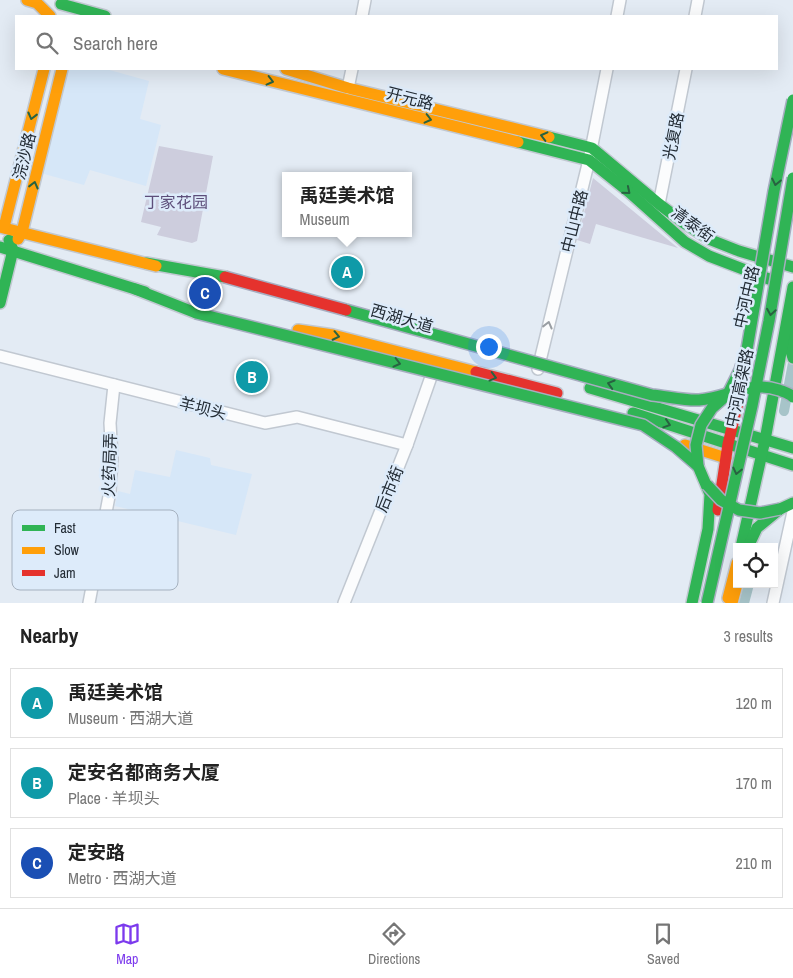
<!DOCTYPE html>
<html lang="en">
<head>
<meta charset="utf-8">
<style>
	:root { --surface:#fff; --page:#f6f6f6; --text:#222; --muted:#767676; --line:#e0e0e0; --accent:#7c3aed }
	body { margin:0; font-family:"Archivo Narrow","Noto Sans SC",sans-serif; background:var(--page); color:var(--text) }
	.controls { position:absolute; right:15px; bottom:15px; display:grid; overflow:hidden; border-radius:0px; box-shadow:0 5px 20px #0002 }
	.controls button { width:45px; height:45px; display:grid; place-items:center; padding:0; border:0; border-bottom:1px solid var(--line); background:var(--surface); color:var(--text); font:25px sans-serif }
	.you { position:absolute; left:488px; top:346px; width:18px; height:18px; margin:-12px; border:4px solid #fff; border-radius:50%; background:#1a73e8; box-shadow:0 0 0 8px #1a73e833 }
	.badge { display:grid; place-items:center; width:32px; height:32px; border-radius:50%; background:var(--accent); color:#fff; font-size:16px; font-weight:700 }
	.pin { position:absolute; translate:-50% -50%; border:2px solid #fff; box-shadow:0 1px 5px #0006 }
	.popup { position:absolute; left:282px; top:172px; width:130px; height:65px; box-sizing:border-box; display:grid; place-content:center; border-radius:0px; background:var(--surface); filter:drop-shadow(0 1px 4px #0005); font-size:16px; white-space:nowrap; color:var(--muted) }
	.popup b { font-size:19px; color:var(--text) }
	.popup::after { content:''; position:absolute; left:50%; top:100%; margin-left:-10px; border:10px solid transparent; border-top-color:var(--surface) }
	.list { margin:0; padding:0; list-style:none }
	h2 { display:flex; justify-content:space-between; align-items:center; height:65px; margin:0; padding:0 20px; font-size:21px }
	h2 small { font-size:16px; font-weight:400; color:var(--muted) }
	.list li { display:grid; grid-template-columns:32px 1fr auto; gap:15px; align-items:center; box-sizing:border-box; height:70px; margin:0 10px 10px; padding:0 10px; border:1px solid var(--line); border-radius:0px }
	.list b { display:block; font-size:19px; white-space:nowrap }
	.list p { margin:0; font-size:16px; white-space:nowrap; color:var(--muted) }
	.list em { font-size:16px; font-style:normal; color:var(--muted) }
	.icon { flex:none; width:28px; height:28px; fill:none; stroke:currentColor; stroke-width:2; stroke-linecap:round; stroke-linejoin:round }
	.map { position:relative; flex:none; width:793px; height:603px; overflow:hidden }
	.search { position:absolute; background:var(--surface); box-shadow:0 5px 20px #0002; left:15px; right:15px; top:15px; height:55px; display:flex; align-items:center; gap:12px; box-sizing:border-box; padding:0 18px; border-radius:0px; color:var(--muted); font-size:19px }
	.sheet { height:305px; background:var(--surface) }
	nav { display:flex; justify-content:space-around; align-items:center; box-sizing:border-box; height:70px; border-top:1px solid var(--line); background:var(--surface); font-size:14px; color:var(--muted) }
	nav a { display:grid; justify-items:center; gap:2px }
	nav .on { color:var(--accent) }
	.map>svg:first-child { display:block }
</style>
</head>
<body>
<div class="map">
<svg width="793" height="603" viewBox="0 0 793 603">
	<rect width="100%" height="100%" fill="#e3ebf4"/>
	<g fill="#d6e7f8">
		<path d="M62,69h44l43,12 -9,38 21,6 -15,61 -56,-16 -6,15 -47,-13z"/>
		<path d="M176,450l34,8 1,7 41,9 -16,61 -121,-29 3,-15 12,3 5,-24 35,7z"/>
	</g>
	<g fill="#cdcddd">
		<path d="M159,146l54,10 -16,85 -5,2 -35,-8 4,-8 -20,-5z"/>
		<path d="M593,178l85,70 -82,-24 -6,20 -13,-4z"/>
	</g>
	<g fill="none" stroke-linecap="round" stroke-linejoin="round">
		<g stroke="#a7c4c9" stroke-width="10">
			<path d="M784,411l9,-48"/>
			<path d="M744,603l5,-19"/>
		</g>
		<g stroke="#c1c8d1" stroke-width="14">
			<g id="street">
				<path d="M362,16l3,-16"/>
				<path d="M617,16l3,-16"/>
				<path d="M695,16l3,-16"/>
				<path d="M348,88l4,-19"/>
				<path d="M659,204l27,-135"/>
				<path d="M0,356l265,67 32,-6 110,28"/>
				<path d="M538,369l51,-209 18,-91"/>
				<path d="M89,603l21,-112 2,-33 -2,-35 4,-38"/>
				<path d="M344,603l63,-158 25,-71"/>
				<path d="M773,603l20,-91"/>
			</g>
		</g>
		<g stroke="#c1c8d1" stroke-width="14">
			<g id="fast">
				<path d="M61,4l44,12"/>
				<path d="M549,137l43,11 67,56 25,19 27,17 28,11 54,16"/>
				<path d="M518,142l71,18 40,32 56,50 24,14 60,23"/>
				<path d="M0,247l145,45"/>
				<path d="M146,263l79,14"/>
				<path d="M135,289l61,24"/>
				<path d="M0,303l13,-53 -4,-10"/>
				<path d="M793,321l-3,27 3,10"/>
				<path d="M590,388l203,60"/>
				<path d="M633,413l160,52"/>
				<path d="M741,547l24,-107 28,-153"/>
				<path d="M748,547l9,-19 23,-19 13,-6"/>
				<path d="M692,603l16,-74 2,-35 -12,-28"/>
			</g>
		</g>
		<g stroke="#c1c8d1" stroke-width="14">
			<g id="slow">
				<path d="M27,0l10,3 13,13"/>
				<path d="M223,69l295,73"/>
				<path d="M286,69l62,19 201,49"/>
				<path d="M0,227l156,39"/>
				<path d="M4,227l40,-158"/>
				<path d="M18,239l4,-7 40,-163"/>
				<path d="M298,330l35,5 143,37"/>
				<path d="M685,445l41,13"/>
				<path d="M728,598l9,-35"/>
				<path d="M732,603l5,-19"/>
			</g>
		</g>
		<g stroke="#c1c8d1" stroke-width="14">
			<g id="jam">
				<path d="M476,372l81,21"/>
				<path d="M718,510l10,-66 16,-66"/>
			</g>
		</g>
		<use href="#street" stroke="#fbfcfd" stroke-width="11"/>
		<use href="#fast" stroke="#30b455" stroke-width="11"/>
		<use href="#slow" stroke="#ff9f0a" stroke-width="11"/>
		<use href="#jam" stroke="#e5322d" stroke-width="11"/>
		<g stroke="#a7adc0" stroke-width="14" stroke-linecap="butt">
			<g id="fast-bridge">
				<path d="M346,310l306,85c13,1 34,6 47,5 29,-2 51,-20 80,-10 5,2 10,3 14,7"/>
				<path d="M196,313l447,112 33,22 22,19"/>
				<path d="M698,466l-2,-21 5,-20 11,-17 16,-14 12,-24 7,-21 27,-158 19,-91"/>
				<path d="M707,485l14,15 18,10 21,3 20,-4"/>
				<path d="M707,603l45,-197 17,-85 24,-143"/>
			</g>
		</g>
		<g stroke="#a7adc0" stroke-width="14" stroke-linecap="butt">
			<path id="jam-bridge" d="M225,277l121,33"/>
		</g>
		<use href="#fast-bridge" stroke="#30b455" stroke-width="11"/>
		<use href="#jam-bridge" stroke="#e5322d" stroke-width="11"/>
	</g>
	<defs><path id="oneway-chevron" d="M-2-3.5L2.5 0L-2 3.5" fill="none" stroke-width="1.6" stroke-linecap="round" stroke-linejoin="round" transform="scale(1.25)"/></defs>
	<g stroke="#286241">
		<use href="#oneway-chevron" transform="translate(270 81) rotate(14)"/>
		<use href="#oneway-chevron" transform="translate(32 116) rotate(104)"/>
		<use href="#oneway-chevron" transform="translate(428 119) rotate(14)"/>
		<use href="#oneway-chevron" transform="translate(544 136) rotate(-166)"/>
		<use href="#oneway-chevron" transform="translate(776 182) rotate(102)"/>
		<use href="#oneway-chevron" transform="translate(34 185) rotate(-76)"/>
		<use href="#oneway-chevron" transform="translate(627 191) rotate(40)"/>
		<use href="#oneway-chevron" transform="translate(771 312) rotate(99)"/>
		<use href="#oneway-chevron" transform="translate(336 336) rotate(12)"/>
		<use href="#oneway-chevron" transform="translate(397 363) rotate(14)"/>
		<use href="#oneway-chevron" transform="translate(493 377) rotate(15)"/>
		<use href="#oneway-chevron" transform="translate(611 384) rotate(-164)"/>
		<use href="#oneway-chevron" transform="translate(667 424) rotate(18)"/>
		<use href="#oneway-chevron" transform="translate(737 471) rotate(103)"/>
	</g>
	<use stroke="#999ea3" href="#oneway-chevron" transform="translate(548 325) rotate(-76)"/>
	<g text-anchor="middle" stroke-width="5" stroke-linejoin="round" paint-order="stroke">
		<g font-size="16" fill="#222b34" stroke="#ddebfa">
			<text transform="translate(410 98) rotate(14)" y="6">开元路</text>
			<text transform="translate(673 136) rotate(-79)" y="6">光复路</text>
			<text transform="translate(24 156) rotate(-76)" y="6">浣沙路</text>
			<text transform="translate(574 221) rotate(-76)" y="6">中山中路</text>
			<text transform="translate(693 224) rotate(36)" y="6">清泰街</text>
			<text transform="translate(746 297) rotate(-77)" y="6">中河中路</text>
			<text transform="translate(402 318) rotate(16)" y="6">西湖大道</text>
			<text transform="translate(739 388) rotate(-78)" y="6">中河高架路</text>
			<text transform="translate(203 408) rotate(14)" y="6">羊坝头</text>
			<text transform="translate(109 465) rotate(-88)" y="6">火药局弄</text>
			<text transform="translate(389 489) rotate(-68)" y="6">后市街</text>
		</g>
		<g font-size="16" fill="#5d4e7a" stroke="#ddebfa">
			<text x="176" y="208">丁家花园</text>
		</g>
	</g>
	<rect x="12" y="510" width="166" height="80" rx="8" fill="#ddebfa" stroke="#a5b1bf" stroke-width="1"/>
	<rect x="22" y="525" width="23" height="6" fill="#30b455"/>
	<rect x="22" y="547" width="23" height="7" fill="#ff9f0a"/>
	<rect x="22" y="570" width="23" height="6" fill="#e5322d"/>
	<g font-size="14" fill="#222b34">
		<text x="54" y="533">Fast</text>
		<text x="54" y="555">Slow</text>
		<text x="54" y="578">Jam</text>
	</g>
</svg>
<div class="controls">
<button><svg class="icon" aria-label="locate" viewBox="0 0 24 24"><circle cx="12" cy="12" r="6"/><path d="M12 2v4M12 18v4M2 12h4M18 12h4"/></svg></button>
</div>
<div class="you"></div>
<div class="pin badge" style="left:347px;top:272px;background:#0f9aa8">A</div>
<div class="popup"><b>禹廷美术馆</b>Museum</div>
<div class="pin badge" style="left:252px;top:377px;background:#0f9aa8">B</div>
<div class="pin badge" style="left:205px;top:293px;background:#1a4fb4">C</div>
<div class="search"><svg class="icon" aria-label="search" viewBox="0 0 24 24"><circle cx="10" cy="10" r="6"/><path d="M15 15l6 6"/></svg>Search here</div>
</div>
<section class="sheet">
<h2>Nearby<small>3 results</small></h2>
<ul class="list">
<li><span class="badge" style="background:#0f9aa8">A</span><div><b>禹廷美术馆</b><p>Museum · 西湖大道</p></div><em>120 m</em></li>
<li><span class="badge" style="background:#0f9aa8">B</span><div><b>定安名都商务大厦</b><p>Place · 羊坝头</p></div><em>170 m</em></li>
<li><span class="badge" style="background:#1a4fb4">C</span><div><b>定安路</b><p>Metro · 西湖大道</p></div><em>210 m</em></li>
</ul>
</section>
<nav>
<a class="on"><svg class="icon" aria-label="map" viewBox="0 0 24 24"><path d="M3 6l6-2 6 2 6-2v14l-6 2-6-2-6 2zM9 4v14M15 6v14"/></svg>Map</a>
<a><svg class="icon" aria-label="directions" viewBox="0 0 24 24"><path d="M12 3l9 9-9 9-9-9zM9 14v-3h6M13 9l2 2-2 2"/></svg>Directions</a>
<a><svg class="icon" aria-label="saved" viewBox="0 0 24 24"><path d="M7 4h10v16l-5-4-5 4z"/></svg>Saved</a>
</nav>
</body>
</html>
